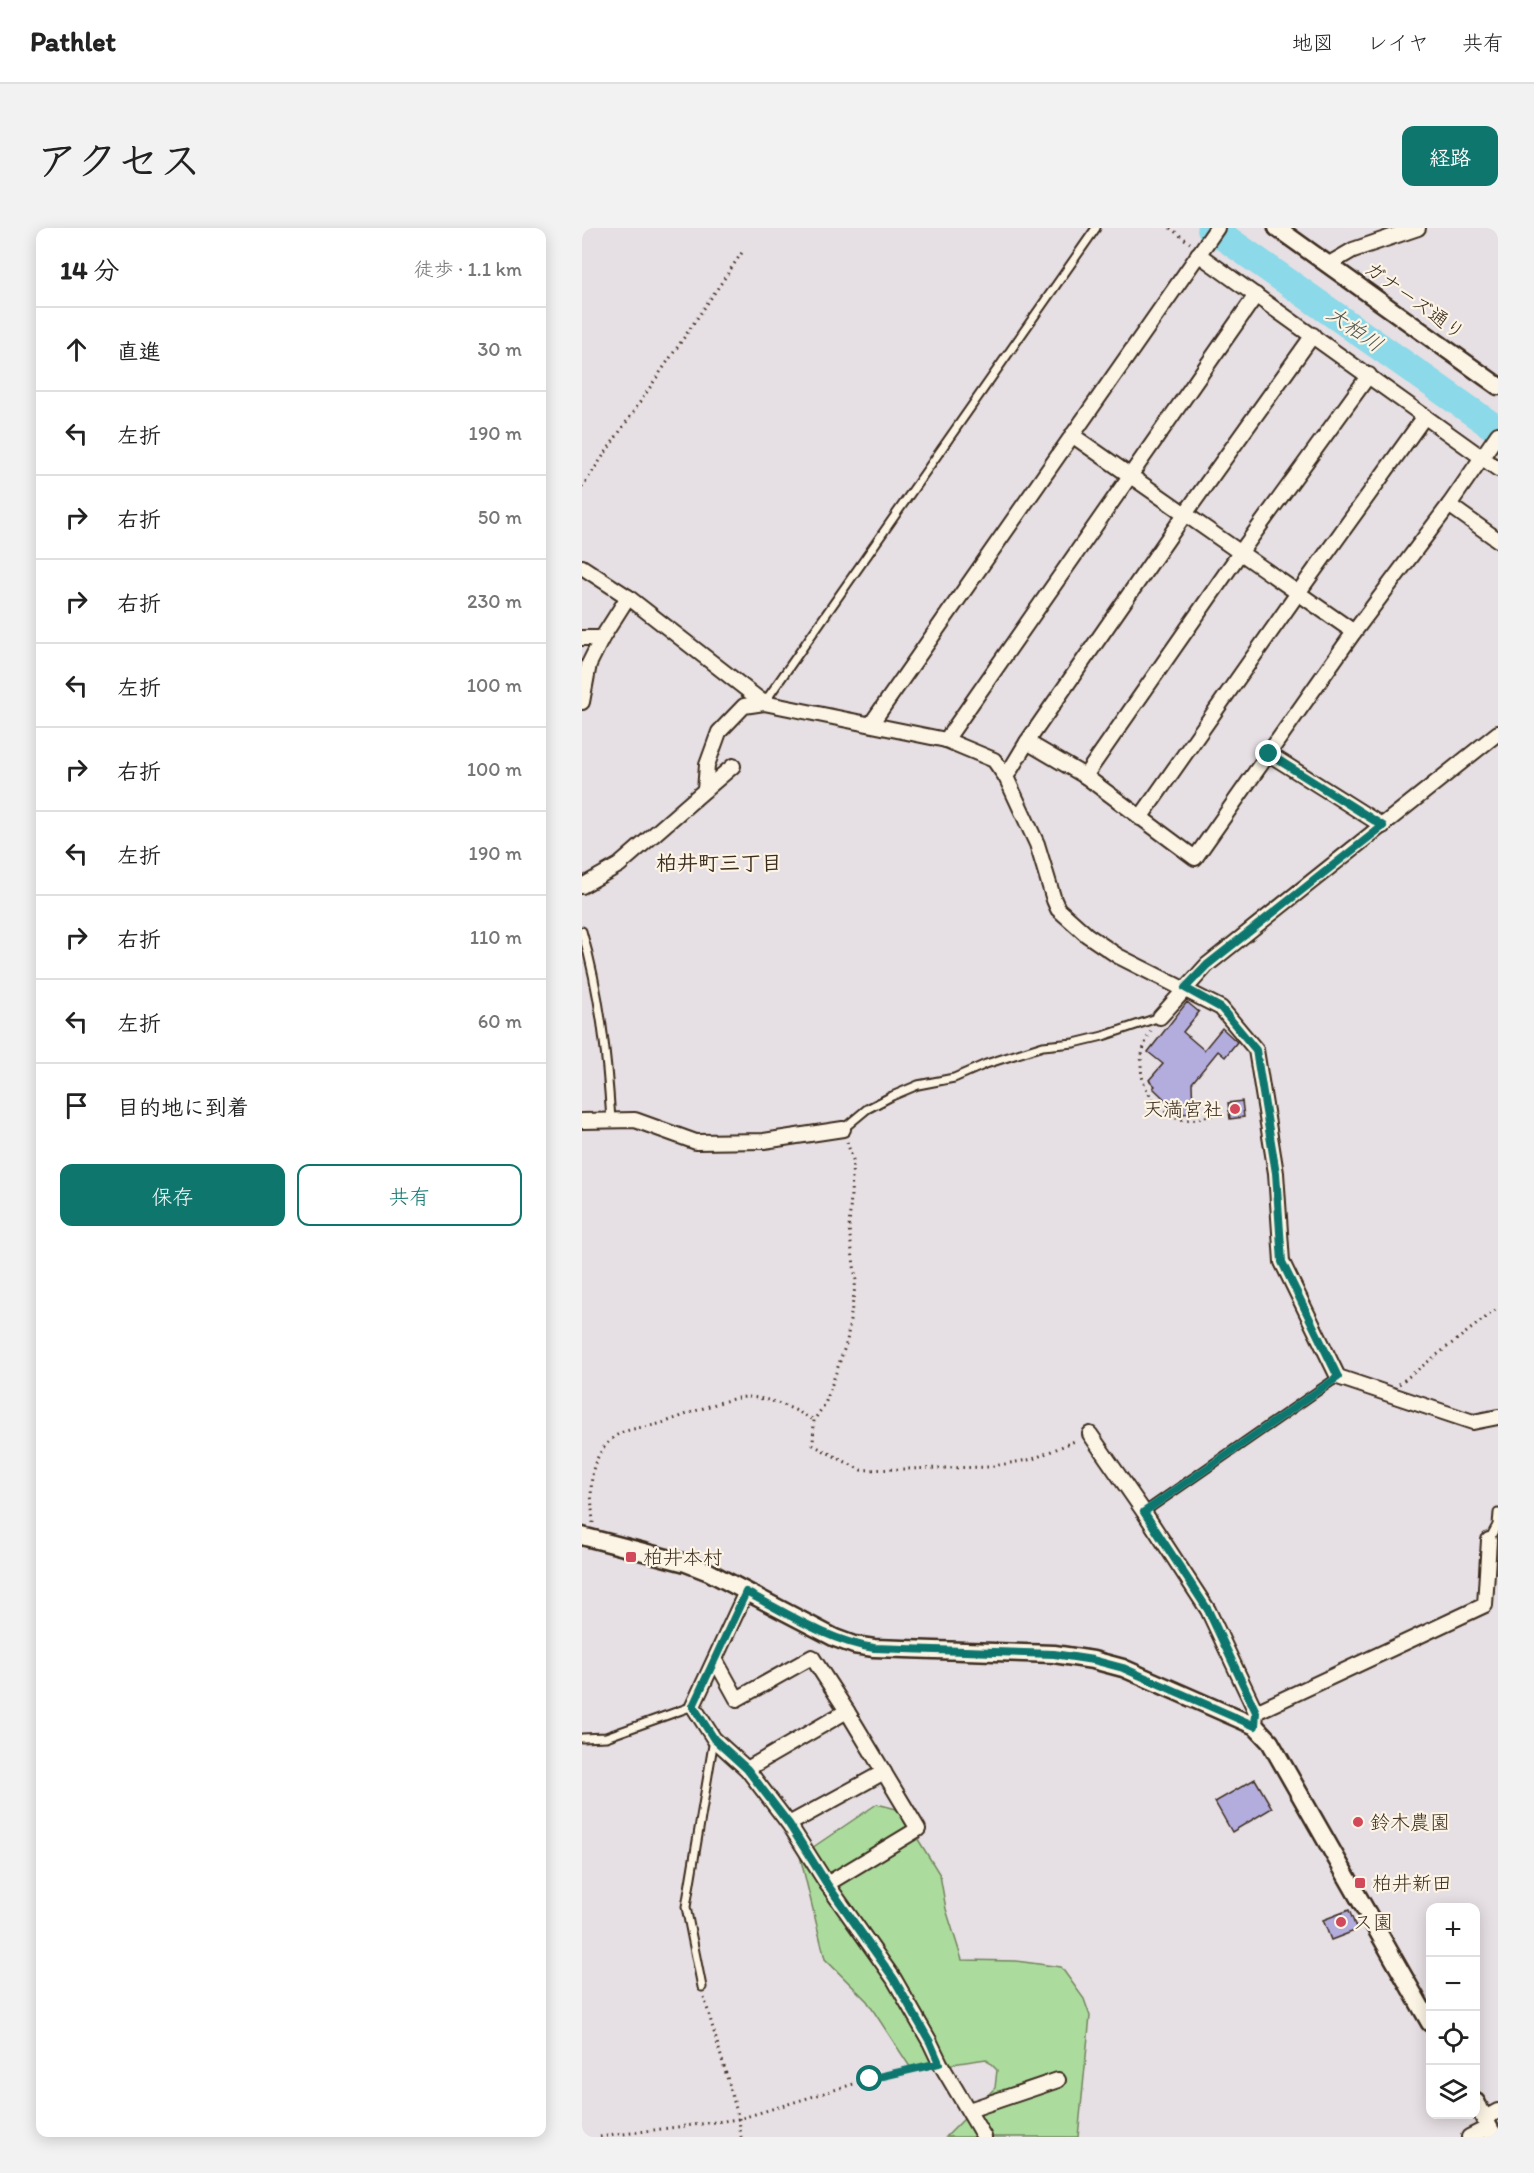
<!DOCTYPE html>
<html lang="ja">
<head>
<meta charset="utf-8">
<style>
	:root { --surface:#fff; --page:#f2f2f2; --text:#222; --muted:#767676; --line:#e0e0e0; --accent:#0f766e }
	body { margin:0; font-family:Itim,"Klee One",sans-serif; background:var(--page); color:var(--text) }
	.controls { position:absolute; right:18px; bottom:18px; display:grid; overflow:hidden; border-radius:12px; box-shadow:0 3px 15px #0003 }
	.controls button { width:54px; height:54px; display:grid; place-items:center; padding:0; border:0; border-bottom:2px solid var(--line); background:var(--surface); color:var(--text); font:30px sans-serif }
	.stop { position:absolute; width:18px; height:18px; margin:-14px; border:4px solid #0f766e; border-radius:50%; background:#fff }
	.stop.end { background:#0f766e; border-color:#fff; box-shadow:0 2px 6px #0008 }
	.list { margin:0; padding:0; list-style:none }
	h2 { display:flex; justify-content:space-between; align-items:center; height:78px; margin:0; padding:0 24px; font-size:26px }
	h2 small { font-size:20px; font-weight:400; color:var(--muted) }
	.list li { display:grid; grid-template-columns:39px 1fr auto; gap:18px; align-items:center; box-sizing:border-box; height:84px; padding:0 24px; border-top:2px solid var(--line) }
	.list b { display:block; font-size:22px; white-space:nowrap }
	.list em { font-size:20px; font-style:normal; color:var(--muted) }
	.actions { display:flex; gap:12px; padding:18px 24px }
	.actions a { flex:1; padding:14px 0; border:2px solid var(--accent); border-radius:12px; text-align:center; font-size:21px; color:var(--accent) }
	.actions .main { background:var(--accent); color:#fff }
	.icon { flex:none; width:33px; height:33px; fill:none; stroke:currentColor; stroke-width:2; stroke-linecap:round; stroke-linejoin:round }
	.map { position:relative; flex:none; width:916px; height:1909px; overflow:hidden; border-radius:12px }
	header { display:flex; align-items:center; gap:36px; box-sizing:border-box; height:84px; padding:0 30px; background:var(--surface); border-bottom:2px solid var(--line) }
	header strong { font-size:28px }
	nav { display:flex; gap:33px; margin-inline-start:auto; font-size:21px }
	.intro { display:flex; align-items:center; justify-content:space-between; box-sizing:border-box; height:144px; padding:0 36px }
	h1 { margin:0; font-size:42px }
	.button { padding:15px 27px; border-radius:12px; background:var(--accent); color:#fff; font-size:21px; font-weight:700 }
	main { display:flex; gap:36px; padding:0 36px }
	aside { flex:1; background:var(--surface); border-radius:12px; box-shadow:0 3px 15px #0003 }
	.map>svg:first-child { display:block }
</style>
</head>
<body>
<header>
<strong>Pathlet</strong>
<nav><a>地図</a><a>レイヤ</a><a>共有</a></nav>
</header>
<div class="intro"><h1>アクセス</h1><a class="button">経路</a></div>
<main>
<aside>
<h2>14 分<small>徒歩 · 1.1 km</small></h2>
<ul class="list">
<li><svg class="icon" aria-label="ahead" viewBox="0 0 24 24"><path d="M12 20V5M6 11l6-6 6 6"/></svg><div><b>直進</b></div><em>30 m</em></li>
<li><svg class="icon" aria-label="left" viewBox="0 0 24 24"><path d="M17 20v-9H6M10 6l-5 5 5 5"/></svg><div><b>左折</b></div><em>190 m</em></li>
<li><svg class="icon" aria-label="right" viewBox="0 0 24 24"><path d="M7 20v-9h11M14 6l5 5-5 5"/></svg><div><b>右折</b></div><em>50 m</em></li>
<li><svg class="icon" aria-label="right" viewBox="0 0 24 24"><path d="M7 20v-9h11M14 6l5 5-5 5"/></svg><div><b>右折</b></div><em>230 m</em></li>
<li><svg class="icon" aria-label="left" viewBox="0 0 24 24"><path d="M17 20v-9H6M10 6l-5 5 5 5"/></svg><div><b>左折</b></div><em>100 m</em></li>
<li><svg class="icon" aria-label="right" viewBox="0 0 24 24"><path d="M7 20v-9h11M14 6l5 5-5 5"/></svg><div><b>右折</b></div><em>100 m</em></li>
<li><svg class="icon" aria-label="left" viewBox="0 0 24 24"><path d="M17 20v-9H6M10 6l-5 5 5 5"/></svg><div><b>左折</b></div><em>190 m</em></li>
<li><svg class="icon" aria-label="right" viewBox="0 0 24 24"><path d="M7 20v-9h11M14 6l5 5-5 5"/></svg><div><b>右折</b></div><em>110 m</em></li>
<li><svg class="icon" aria-label="left" viewBox="0 0 24 24"><path d="M17 20v-9H6M10 6l-5 5 5 5"/></svg><div><b>左折</b></div><em>60 m</em></li>
<li><svg class="icon" aria-label="arrive" viewBox="0 0 24 24"><path d="M6 21V4h12l-3 4 3 4H6"/></svg><div><b>目的地に到着</b></div></li>
</ul>
<div class="actions"><a class="main">保存</a><a>共有</a></div>
</aside>
<div class="map">
<svg width="916" height="1909" viewBox="0 0 916 1909">
	<rect width="100%" height="100%" fill="#e6dfe3"/>
	<filter id="ink" filterUnits="userSpaceOnUse"><feTurbulence type="fractalNoise" baseFrequency=".0167" numOctaves="2"/><feDisplacementMap in="SourceGraphic" scale="12" xChannelSelector="R" yChannelSelector="G"/><feConvolveMatrix kernelMatrix="1 2 1 2 8 2 1 2 1" color-interpolation-filters="sRGB"/></filter>
	<g filter="url(#ink)">
		<path fill="#abdc9d" stroke="#73835e" stroke-width="1.5" d="M295,1576l23,6 40,65 6,34 16,51 54,1 45,6 23,32 6,17 -12,121h-132l49,-49 2,-18 -11,-11 -74,11 -45,-69 -42,-42 -25,-103z"/>
		<g fill="none" stroke-linecap="round" stroke-linejoin="round">
			<path stroke="#8bd9e9" stroke-width="28" d="M629,0l287,202"/>
		</g>
		<g fill="#b3adde" stroke="#3b2a1e" stroke-width="1.5">
			<path d="M605,774l12,10 -16,20 21,18 18,-22 15,14 -12,15 -7,-6 -26,32 1,30 -13,1 -27,-26 2,-2 -6,-6 14,-16 -15,-12z"/>
			<path d="M660,873l2,16 -14,2 -2,-16z"/>
			<path d="M673,1551l17,29 -40,24 -17,-30z"/>
			<path d="M767,1682l8,20 -26,10 -8,-20z"/>
		</g>
		<g fill="none" stroke-linecap="round" stroke-linejoin="round">
			<g stroke="#3b2a1e" stroke-width="11">
				<g id="service">
					<path d="M182,475l332,-475"/>
					<path d="M0,703c18,61 25,125 29,189"/>
					<path d="M261,901l24,-20 25,-13 26,-11 36,-7 32,-14 57,-18 31,-3 29,-7 57,-19"/>
					<path d="M562,1284l194,-135"/>
					<path d="M907,1312l8,-15 1,-12"/>
					<path d="M0,1510l24,-1 87,-31"/>
					<path d="M120,1759l-16,-80 28,-168"/>
				</g>
			</g>
			<g stroke="#3b2a1e" stroke-width="18">
				<g id="minor">
					<path d="M616,26l300,215"/>
					<path d="M747,36l24,-14 65,-22"/>
					<path d="M490,207l282,197"/>
					<path d="M867,277l49,35"/>
					<path d="M0,339l46,30 136,106 182,37 48,20 12,17 31,67 17,56 4,9 29,26 31,21 103,52 35,42 20,123 6,89 56,115 135,45 25,-5"/>
					<path d="M0,410h20"/>
					<path d="M0,474l7,-38 13,-26 26,-41"/>
					<path d="M289,496l346,-496"/>
					<path d="M364,512l310,-445"/>
					<path d="M445,514l58,34 110,82 159,-226 95,-127 49,-71"/>
					<path d="M687,526l114,72"/>
					<path d="M503,548l155,-223 129,-178"/>
					<path d="M424,549l21,-35 158,-228 128,-179"/>
					<path d="M123,562l28,-24"/>
					<path d="M558,590l158,-225 127,-177"/>
					<path d="M0,658l37,-21 86,-75 2,-25 12,-33 25,-26 20,-3"/>
					<path d="M578,789l47,-52 291,-232"/>
					<path d="M0,893l53,-1 61,22 68,-1 79,-12"/>
					<path d="M508,1206l54,78 64,98 48,102 -1,14"/>
					<path d="M164,1364l-53,114 21,33 33,30 42,55 38,60 67,95 36,63 10,21 44,74"/>
					<path d="M134,1433l21,38 75,-42 35,54 71,118 -91,55"/>
					<path d="M674,1484l229,-107 4,-65"/>
					<path d="M165,1541l100,-58"/>
					<path d="M207,1596l95,-52"/>
					<path d="M387,1882l89,-30"/>
					<path d="M903,1890l13,-7"/>
					<path d="M887,1909l20,-10"/>
				</g>
			</g>
			<g stroke="#3b2a1e" stroke-width="21">
				<g id="tertiary">
					<path d="M695,0l221,158"/>
					<path d="M0,1308l104,27 23,9 126,66 19,7 20,3 180,6 39,6 30,8 132,58 15,16 160,281"/>
					<path d="M894,1874l18,35"/>
				</g>
			</g>
			<g stroke="#3b2a1e" stroke-width="3" stroke-dasharray="1.5 4.5" stroke-linecap="butt">
				<path d="M588,0l20,15"/>
				<path d="M0,259l161,-236"/>
				<path d="M569,803c-15,25 -14,57 10,76 5,4 10,9 15,11 16,5 31,-2 46,-6"/>
				<path d="M265,914l6,18 -4,69 7,51 -9,61 -22,63 -11,16 -1,25 48,25 127,-3 45,-8 44,-19"/>
				<path d="M817,1156l99,-76"/>
				<path d="M11,1295c-1,-18 -5,-48 4,-64 3,-7 10,-17 17,-22 14,-10 32,-9 48,-14 23,-7 66,-27 88,-26 24,2 44,12 64,23"/>
				<path d="M122,1769l35,122 2,18"/>
				<path d="M18,1909l139,-18 131,-40 55,-13"/>
			</g>
			<use href="#service" stroke="#fcf5e5" stroke-width="7"/>
			<use href="#minor" stroke="#fcf5e5" stroke-width="14"/>
			<use href="#tertiary" stroke="#fcf5e5" stroke-width="16"/>
		</g>
	</g>
	<g fill="none" stroke-linecap="round" stroke-linejoin="round" filter="url(#ink)">
		<path stroke="#0f766e" stroke-width="8" d="M288,1851l69,-16 -9,-21 -36,-63 -67,-95 -38,-60 -42,-55 -33,-30 -21,-33 53,-114c41,21 82,49 128,56l180,6 39,6 30,8 132,58 1,-14 -48,-102 -64,-98 194,-135 -56,-115 -6,-89 -20,-123 -35,-42 -36,-20 22,-23 176,-139 -114,-72"/>
	</g>
	<g fill="#d1495b" stroke="#fcf5e5" stroke-width="2">
		<circle cx="653" cy="881" r="6"/>
		<rect x="43" y="1323" width="12" height="12" rx="3"/>
		<circle cx="776" cy="1594" r="6"/>
		<rect x="772" y="1649" width="12" height="12" rx="3"/>
		<circle cx="759" cy="1694" r="6"/>
	</g>
	<g text-anchor="middle" stroke-width="4.5" stroke-linejoin="round" paint-order="stroke">
		<g font-size="20" fill="#3b2a1e" stroke="#fcf5e5">
			<text transform="translate(833 72) rotate(36)" y="7">ガナーズ通り</text>
		</g>
		<g font-size="20" fill="#3b2a1e" stroke="#fcf5e5" text-anchor="start">
			<text x="641" y="888" text-anchor="end">天満宮社</text>
			<text x="61" y="1336">柏井本村</text>
			<text x="788" y="1601">鈴木農園</text>
			<text x="790" y="1662">柏井新田</text>
			<text x="771" y="1701">ス園</text>
		</g>
		<g font-size="21" font-style="italic" fill="#4f5651" stroke="#fcf5e5">
			<text transform="translate(773 101) rotate(35)" y="7">大柏川</text>
		</g>
		<g font-size="21" font-weight="bold" fill="#3b2a1e" stroke="#fcf5e5">
			<text x="137" y="642">柏井町三丁目</text>
		</g>
	</g>
</svg>
<div class="controls">
<button>+</button>
<button>−</button>
<button><svg class="icon" aria-label="locate" viewBox="0 0 24 24"><circle cx="12" cy="12" r="6"/><path d="M12 2v4M12 18v4M2 12h4M18 12h4"/></svg></button>
<button><svg class="icon" aria-label="layers" viewBox="0 0 24 24"><path d="M12 4l9 5-9 5-9-5zM3 14l9 5 9-5"/></svg></button>
</div>
<div class="stop" style="left:288px;top:1851px"></div>
<div class="stop end" style="left:687px;top:526px"></div>
</div>
</main>
</body>
</html>
